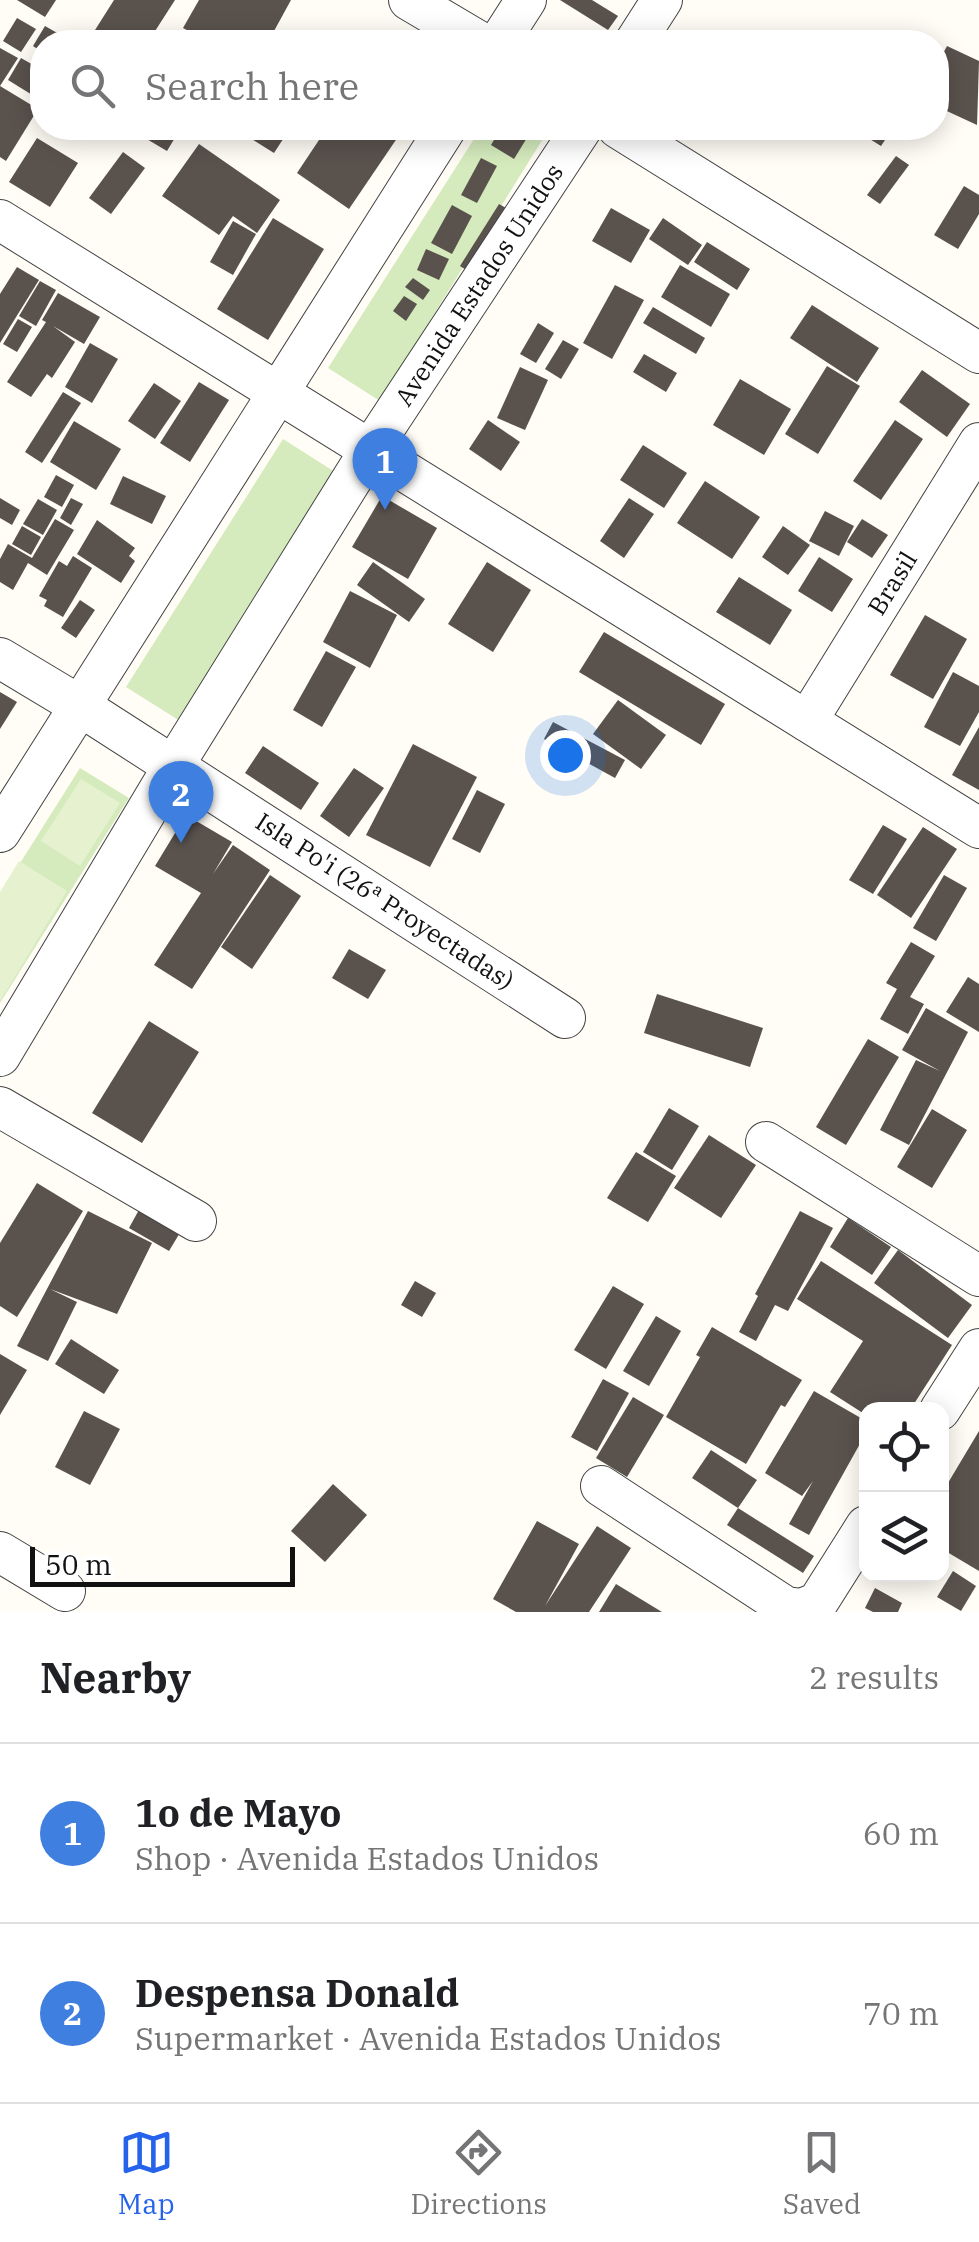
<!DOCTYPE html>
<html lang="en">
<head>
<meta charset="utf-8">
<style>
	:root { --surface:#fff; --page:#f6f6f6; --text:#202124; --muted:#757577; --line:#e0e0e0; --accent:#2563eb }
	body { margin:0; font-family:"IBM Plex Serif",serif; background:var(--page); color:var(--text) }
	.controls { position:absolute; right:30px; bottom:30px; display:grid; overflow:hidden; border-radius:20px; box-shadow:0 5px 25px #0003 }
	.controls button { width:90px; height:90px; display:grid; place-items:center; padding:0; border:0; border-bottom:2px solid var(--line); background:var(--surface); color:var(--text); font:50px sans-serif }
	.scale { position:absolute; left:30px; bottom:25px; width:265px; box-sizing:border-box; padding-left:10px; border:5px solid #111; border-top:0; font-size:28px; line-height:35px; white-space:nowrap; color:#111; -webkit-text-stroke:8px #fff; paint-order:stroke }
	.you { position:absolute; left:565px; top:755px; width:35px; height:35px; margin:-25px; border:8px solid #fff; border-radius:50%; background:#1a73e8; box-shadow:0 0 0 15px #1a73e833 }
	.badge { display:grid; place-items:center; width:65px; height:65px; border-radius:50%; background:var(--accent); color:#fff; font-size:32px; font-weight:700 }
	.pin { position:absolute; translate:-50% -82px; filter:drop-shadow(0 2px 5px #0008) }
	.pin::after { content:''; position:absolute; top:52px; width:35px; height:30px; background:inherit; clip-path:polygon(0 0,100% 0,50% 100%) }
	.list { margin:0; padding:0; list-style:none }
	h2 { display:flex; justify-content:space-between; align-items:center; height:130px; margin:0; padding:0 40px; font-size:42px }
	h2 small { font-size:32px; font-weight:400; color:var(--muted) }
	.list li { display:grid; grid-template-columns:65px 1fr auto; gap:30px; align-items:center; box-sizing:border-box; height:180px; padding:0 40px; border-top:2px solid var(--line) }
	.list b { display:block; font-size:38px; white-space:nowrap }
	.list p { margin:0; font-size:32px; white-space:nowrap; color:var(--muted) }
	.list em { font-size:32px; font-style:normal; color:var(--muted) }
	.icon { flex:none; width:55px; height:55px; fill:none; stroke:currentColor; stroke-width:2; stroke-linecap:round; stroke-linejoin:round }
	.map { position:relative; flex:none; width:979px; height:1612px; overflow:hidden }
	.search { position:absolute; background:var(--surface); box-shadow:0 5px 25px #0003; left:30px; right:30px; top:30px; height:110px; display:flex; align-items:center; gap:25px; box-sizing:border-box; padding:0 35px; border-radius:40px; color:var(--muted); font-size:38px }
	.sheet { height:490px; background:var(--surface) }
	nav { display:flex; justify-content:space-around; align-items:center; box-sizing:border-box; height:140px; border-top:2px solid var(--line); background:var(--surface); font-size:28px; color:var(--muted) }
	nav a { display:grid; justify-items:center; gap:5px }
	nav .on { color:var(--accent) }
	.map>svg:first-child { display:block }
</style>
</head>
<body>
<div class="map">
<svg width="979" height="1612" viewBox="0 0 979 1612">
	<rect width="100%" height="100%" fill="#fffdf5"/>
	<g fill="#d5ebbd">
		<path d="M481,128h54l11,6 -166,267 -52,-33z"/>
		<path d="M283,439l52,33 -155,249 -54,-34z"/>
		<path d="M80,768l49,30 -129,205v-108z"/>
	</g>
	<g fill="#e6f2cf">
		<path d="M81,779l39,24 -40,63 -39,-25z"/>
		<path d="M19,861l48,30 -67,110v-109z"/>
	</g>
	<g fill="#5a524d">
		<path d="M17,0h39l-11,17z"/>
		<path d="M114,0h61l-27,42h-51l-7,-4z"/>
		<path d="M199,0h92l-23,42h-59l-26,-14z"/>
		<path d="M560,0h32l26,16 -10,14z"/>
		<path d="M17,18l19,11 -15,23 -18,-11z"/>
		<path d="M45,26l28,16h-31v10l-9,-6z"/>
		<path d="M947,46l32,15 -2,64 -41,-19v-39z"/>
		<path d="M0,48l18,10 -18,28z"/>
		<path d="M21,58l21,12v31l-34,-21z"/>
		<path d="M0,86l38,23 -32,52 -6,-4z"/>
		<path d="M128,128h36l12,8 -9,15z"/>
		<path d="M234,128h51l4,2 -15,23z"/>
		<path d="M327,128h77l-55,81 -52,-36z"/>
		<path d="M501,128h32l-19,31 -23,-14z"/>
		<path d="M852,128h41l-12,18z"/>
		<path d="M37,138l41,25 -28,44 -41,-25z"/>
		<path d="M199,144l81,56 -23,33 -24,-17 -14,19 -57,-39z"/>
		<path d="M123,152l22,16 -34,46 -22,-16z"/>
		<path d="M896,156l13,9 -29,39 -13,-9z"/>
		<path d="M481,158l16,8 -20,37 -16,-8z"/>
		<path d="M964,186l15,9v19l-21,35 -24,-14z"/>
		<path d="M499,204l21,12 -40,63 -20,-13z"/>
		<path d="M452,205l20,11 -20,38 -21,-11z"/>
		<path d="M611,208l39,22 -19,33 -39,-22z"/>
		<path d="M273,218l51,31 -56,91 -51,-31z"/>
		<path d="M663,218l39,27 -14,20 -39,-26z"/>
		<path d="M233,221l23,13 -23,41 -23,-13z"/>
		<path d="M707,242l43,27 -13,21 -43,-28z"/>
		<path d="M426,249l23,10 -10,21 -22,-10z"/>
		<path d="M680,265l50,29 -19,33 -50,-30z"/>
		<path d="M17,267l22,13 -39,63v-49z"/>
		<path d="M413,278l17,12 -7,10 -18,-13z"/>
		<path d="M40,281l16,9 -20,36 -17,-10z"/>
		<path d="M615,285l29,15 -32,59 -29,-16z"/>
		<path d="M58,293l42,24 -16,27 -31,-18 22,16 -23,36 -5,-4 -16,23 -24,-15 39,-60 -4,-2z"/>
		<path d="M404,296l13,8 -11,17 -13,-10z"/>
		<path d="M812,305l67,43 -22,34 -67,-44z"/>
		<path d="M653,307l52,31 -9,16 -53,-31z"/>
		<path d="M18,319l14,8 -15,25 -14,-8z"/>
		<path d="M538,323l16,10 -18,30 -16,-9z"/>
		<path d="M563,340l16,9 -18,30 -16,-10z"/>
		<path d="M90,343l28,16 -26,44 -27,-16z"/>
		<path d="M644,354l33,19 -11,19 -33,-20z"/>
		<path d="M827,366l33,20 -42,68 -33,-20z"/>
		<path d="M520,367l28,13 -23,50 -28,-12z"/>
		<path d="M922,370l48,34 -23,33 -48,-35z"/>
		<path d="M740,379l51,30 -27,46 -51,-30z"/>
		<path d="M199,382l30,18 -39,62 -30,-19z"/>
		<path d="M154,383l27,18 -26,38 -27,-18z"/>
		<path d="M63,392l18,11 -39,60 -17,-11z"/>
		<path d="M488,420l32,22 -19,29 -32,-22z"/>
		<path d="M895,420l28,19 -42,61 -28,-19z"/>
		<path d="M74,421l47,28 -25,41 -46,-28z"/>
		<path d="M643,445l44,28 -23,35 -44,-28z"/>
		<path d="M56,475l18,10 -12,22 -18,-10z"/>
		<path d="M123,476l43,20 -14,28 -42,-20z"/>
		<path d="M705,481l55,36 -28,42 -55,-36z"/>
		<path d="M382,496l55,32 -29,51 -56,-32z"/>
		<path d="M0,498l20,12 -8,15 -12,-7z"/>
		<path d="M71,498l12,6 -12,21 -11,-7z"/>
		<path d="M629,498l25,16 -30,44 -24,-17z"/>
		<path d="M38,499l19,11 -14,25 -20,-11z"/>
		<path d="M825,511l29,15 -15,30 -30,-15z"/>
		<path d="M55,519l19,11 -27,45 -19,-12 -15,27 -13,-8v-23l8,-15 24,14z"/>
		<path d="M862,519l26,16 -16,23 -25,-16z"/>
		<path d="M97,520l38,28 -6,8 6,5 -14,22 -44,-29z"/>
		<path d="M22,526l19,11 -10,18 -19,-11z"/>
		<path d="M783,526l27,19 -22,30 -26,-18z"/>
		<path d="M73,556l19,12 -29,49 -19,-11 3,-6 -8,-4 20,-35 8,5z"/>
		<path d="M819,557l34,22 -21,33 -34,-21z"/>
		<path d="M373,562l52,37 -16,23 -52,-37z"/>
		<path d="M487,562l44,28 -38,62 -45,-28z"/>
		<path d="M739,577l53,33 -22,35 -54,-33z"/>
		<path d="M350,591l47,24 -27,53 -47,-26z"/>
		<path d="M80,600l15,10 -19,28 -15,-10z"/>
		<path d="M925,615l42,24 -34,60 -43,-24z"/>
		<path d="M604,632l121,72 -24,41 -122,-73z"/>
		<path d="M326,651l30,16 -34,60 -29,-17z"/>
		<path d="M953,672l26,14v26l-19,34 -36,-19z"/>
		<path d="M0,692l17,10 -17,27z"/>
		<path d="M618,700l48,35 -25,34 -48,-35z"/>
		<path d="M553,722l72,38 -10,18 -71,-39z"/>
		<path d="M979,727v63l-27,-15z"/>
		<path d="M413,744l64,33 -47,90 -64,-32z"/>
		<path d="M263,746l56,37 -18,27 -56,-37z"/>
		<path d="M354,768l30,20 -35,49 -29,-21z"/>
		<path d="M477,790l28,14 -25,49 -28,-14z"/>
		<path d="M186,815l46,27 -19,32 20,-29 37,25 -78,119 -38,-24 47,-72 -46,-27z"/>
		<path d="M883,825l24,14 -34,55 -24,-14z"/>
		<path d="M923,827l34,22 -46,69 -34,-23z"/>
		<path d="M270,875l31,21 -49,73 -31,-22z"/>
		<path d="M944,875l23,13 -31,53 -23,-13z"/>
		<path d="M911,942l24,14 -25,41 14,7 -16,30 -28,-15 17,-30 -11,-6z"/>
		<path d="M349,949l37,21 -18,29 -36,-21z"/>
		<path d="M968,977l11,7v48l-33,-20z"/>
		<path d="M657,994l106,34 -13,39 -106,-34z"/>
		<path d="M926,1008l42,24 -59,113 -29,-15 36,-70 24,11 -38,-21z"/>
		<path d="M149,1021l50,31 -57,91 -50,-30z"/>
		<path d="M868,1039l31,18 -53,88 -30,-18z"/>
		<path d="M669,1108l30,18 -27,44 -29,-18z"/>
		<path d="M932,1109l35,21 -35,58 -35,-21z"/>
		<path d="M709,1135l47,30 -35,53 -47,-30z"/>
		<path d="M636,1152l40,24 -28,46 -41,-24z"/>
		<path d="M37,1183l46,28 -66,106 -17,-11v-63z"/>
		<path d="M140,1208l41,23 -12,20 -40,-23z"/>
		<path d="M88,1211l64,32 -35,71 -67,-25 27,13 -29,59 -31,-15z"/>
		<path d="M800,1211l33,17 -45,83 -13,-6 -19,36 -17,-9 19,-36 -3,-2z"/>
		<path d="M848,1218l43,29 -19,28 -42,-28z"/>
		<path d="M898,1250l74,55 -24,33 -74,-55z"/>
		<path d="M821,1261l131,84 -42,65h-44v5l-36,-23 33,-51 -66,-42z"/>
		<path d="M415,1281l21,12 -14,24 -21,-12z"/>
		<path d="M613,1286l31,18 -38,65 -32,-19z"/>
		<path d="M656,1316l25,15 -32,55 -26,-15z"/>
		<path d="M712,1327l90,53 -17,27 -4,-2 -35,59 -80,-47 34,-60 -4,-2z"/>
		<path d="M71,1339l48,31 -15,24 -49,-30z"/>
		<path d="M0,1354l27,16 -27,45z"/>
		<path d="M603,1379l26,14 -32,58 -26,-14z"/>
		<path d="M814,1391l52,30v12l-57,102 -20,-11 24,-43 -11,15 -37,-23z"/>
		<path d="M633,1397l31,18 -37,62 -31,-19z"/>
		<path d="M84,1411l36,18 -30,56 -35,-18z"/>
		<path d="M979,1431v140l-37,-22v-56z"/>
		<path d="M711,1450l46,30 -19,28 -46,-30z"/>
		<path d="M333,1484l34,31 -42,47 -34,-31z"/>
		<path d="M738,1508l76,48 -11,17 -76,-48z"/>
		<path d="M537,1521l42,23 -34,62 52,-80 34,22 -42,64h-73l-23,-13z"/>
		<path d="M953,1571l23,15 -15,25 -24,-14z"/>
		<path d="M616,1584l46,28h-63z"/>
		<path d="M875,1588l27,15 -4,9h-25l-8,-4z"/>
	</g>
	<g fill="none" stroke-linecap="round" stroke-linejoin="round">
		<g stroke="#444" stroke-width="42">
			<g id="minor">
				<path d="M409,0l71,42"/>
				<path d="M499,42l27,-42"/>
				<path d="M635,42l27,-42"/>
				<path d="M618,128l361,225"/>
				<path d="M0,220l979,608"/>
				<path d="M0,658l80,48 485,312"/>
				<path id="s1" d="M807,721l172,-278"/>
				<path d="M0,832l446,-704"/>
				<path id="s2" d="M0,1056l174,-291 196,-315 212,-322"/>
				<path d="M0,1107l196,114"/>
				<path d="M766,1142l213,134"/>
				<path d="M940,1410l39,-61"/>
				<path d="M601,1486l185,121 16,2 16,-7 48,-76"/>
				<path d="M0,1552l65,39"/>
			</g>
		</g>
		<use href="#minor" stroke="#fff" stroke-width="40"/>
	</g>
	<g text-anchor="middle" stroke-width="10" stroke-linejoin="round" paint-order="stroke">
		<g font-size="25" fill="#111" stroke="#fff">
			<text dy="9" stroke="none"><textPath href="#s2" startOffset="908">Avenida Estados Unidos</textPath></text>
			<text dy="9" stroke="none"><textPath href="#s1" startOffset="162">Brasil</textPath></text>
			<text transform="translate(385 901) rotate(33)" y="9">Isla Po'i (26ª Proyectadas)</text>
		</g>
	</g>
</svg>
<div class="controls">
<button><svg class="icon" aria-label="locate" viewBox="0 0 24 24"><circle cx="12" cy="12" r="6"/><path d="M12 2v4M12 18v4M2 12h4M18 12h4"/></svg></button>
<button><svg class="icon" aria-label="layers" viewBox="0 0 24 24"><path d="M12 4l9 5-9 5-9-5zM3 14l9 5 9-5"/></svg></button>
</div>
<div class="scale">50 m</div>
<div class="you"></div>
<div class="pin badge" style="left:385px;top:510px;background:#3f7fe0">1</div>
<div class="pin badge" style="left:181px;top:843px;background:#3f7fe0">2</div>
<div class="search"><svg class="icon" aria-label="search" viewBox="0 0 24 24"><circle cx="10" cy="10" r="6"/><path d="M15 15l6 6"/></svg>Search here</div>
</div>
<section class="sheet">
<h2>Nearby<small>2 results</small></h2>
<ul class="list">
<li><span class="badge" style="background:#3f7fe0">1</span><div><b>1o de Mayo</b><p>Shop · Avenida Estados Unidos</p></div><em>60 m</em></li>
<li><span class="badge" style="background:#3f7fe0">2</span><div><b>Despensa Donald</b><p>Supermarket · Avenida Estados Unidos</p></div><em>70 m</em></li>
</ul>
</section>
<nav>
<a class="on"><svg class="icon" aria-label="map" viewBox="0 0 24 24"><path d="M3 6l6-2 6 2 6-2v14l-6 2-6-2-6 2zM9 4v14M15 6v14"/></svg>Map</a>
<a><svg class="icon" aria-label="directions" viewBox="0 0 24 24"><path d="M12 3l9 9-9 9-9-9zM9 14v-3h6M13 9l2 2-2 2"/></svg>Directions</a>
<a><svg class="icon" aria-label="saved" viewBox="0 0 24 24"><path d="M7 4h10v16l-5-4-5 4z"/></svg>Saved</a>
</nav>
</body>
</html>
